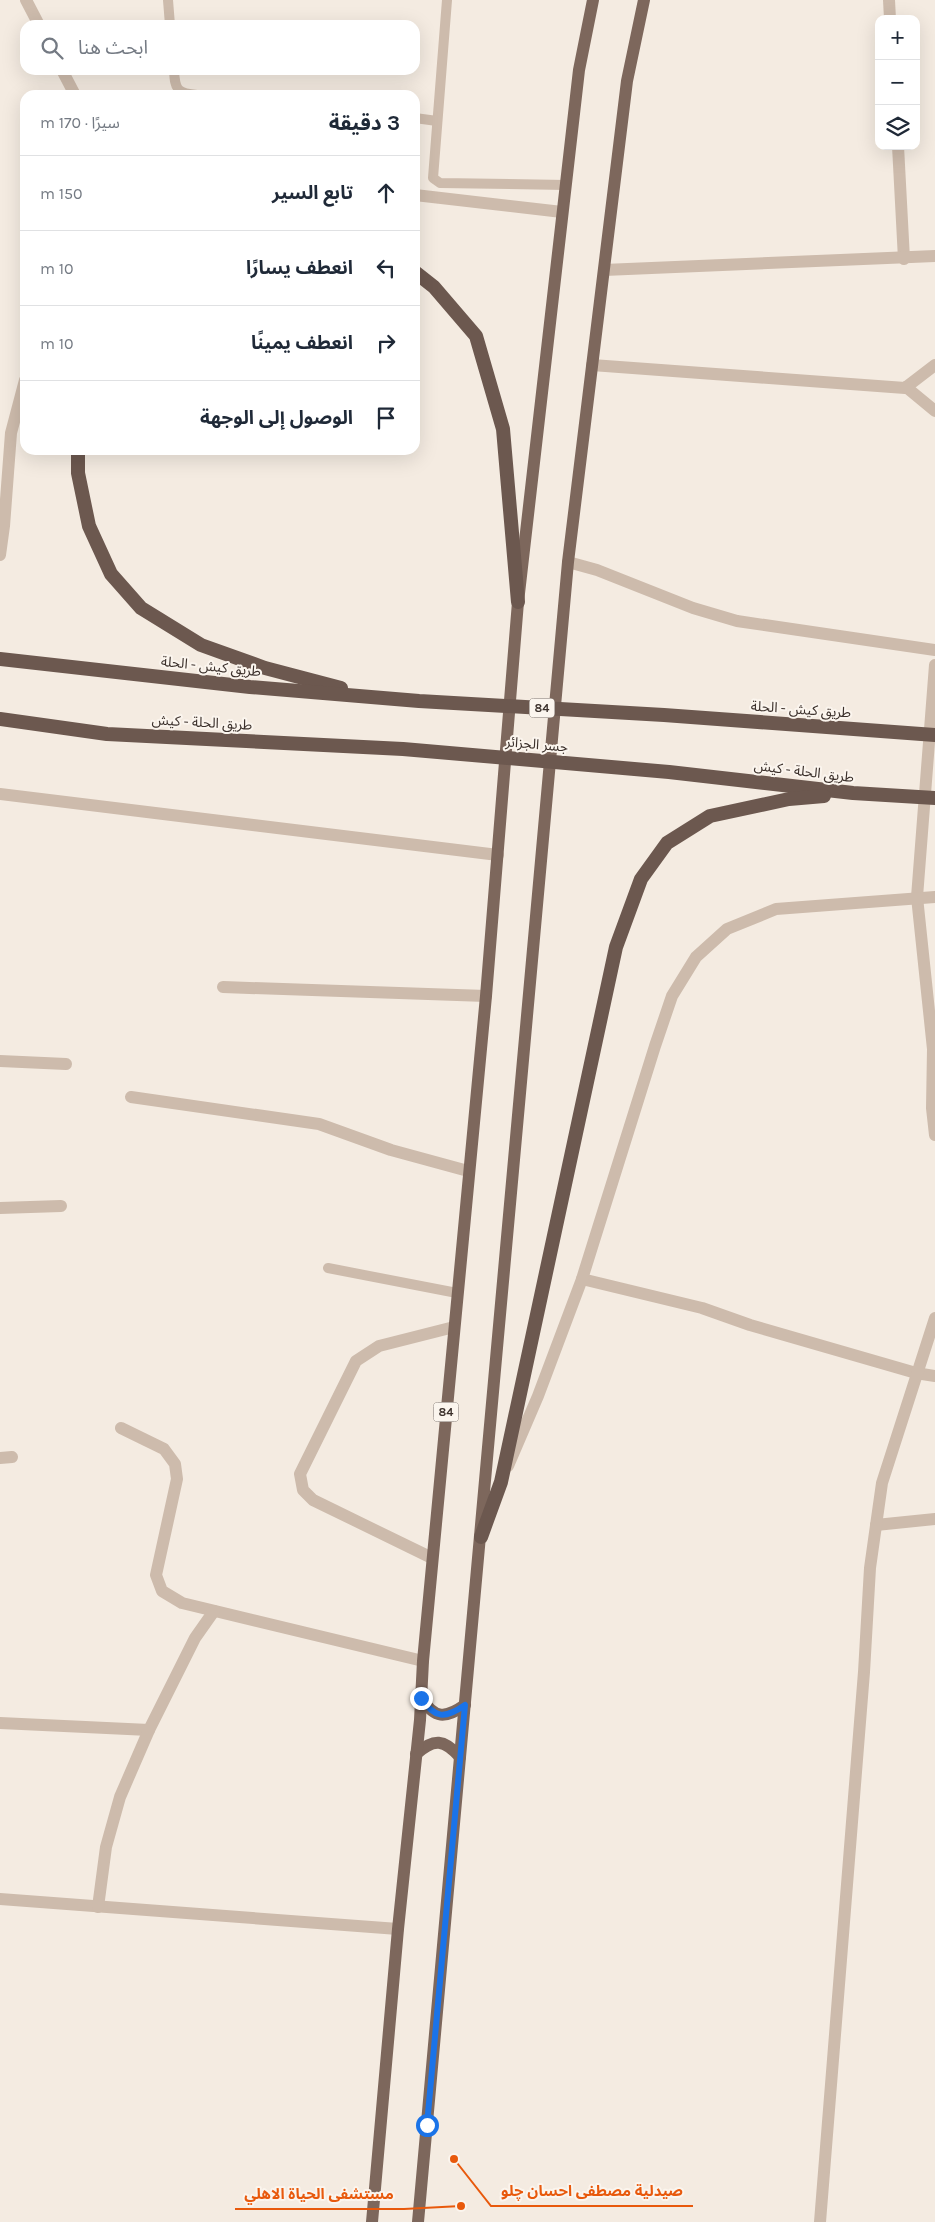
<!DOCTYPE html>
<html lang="ar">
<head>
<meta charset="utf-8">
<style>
	:root { --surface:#fff; --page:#f2f2f3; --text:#1f2937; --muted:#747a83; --line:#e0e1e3 }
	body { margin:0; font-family:Karla,"Noto Sans Arabic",sans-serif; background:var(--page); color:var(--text); direction:rtl }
	.controls { position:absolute; right:15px; top:15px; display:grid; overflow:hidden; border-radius:10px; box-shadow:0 5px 20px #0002 }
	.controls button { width:45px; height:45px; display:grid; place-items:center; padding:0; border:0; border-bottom:1px solid var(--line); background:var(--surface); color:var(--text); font:25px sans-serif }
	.stop { position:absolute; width:15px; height:15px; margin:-11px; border:4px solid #1a73e8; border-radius:50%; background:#fff }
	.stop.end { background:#1a73e8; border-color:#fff; box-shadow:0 1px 5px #0008 }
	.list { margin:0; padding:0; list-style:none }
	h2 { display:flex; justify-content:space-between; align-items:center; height:65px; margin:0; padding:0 20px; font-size:21px }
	h2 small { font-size:16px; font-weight:400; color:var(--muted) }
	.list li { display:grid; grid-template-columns:32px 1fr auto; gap:15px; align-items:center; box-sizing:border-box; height:75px; padding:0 20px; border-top:1px solid var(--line) }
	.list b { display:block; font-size:19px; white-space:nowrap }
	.list em { font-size:16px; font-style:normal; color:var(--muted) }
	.icon { flex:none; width:28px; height:28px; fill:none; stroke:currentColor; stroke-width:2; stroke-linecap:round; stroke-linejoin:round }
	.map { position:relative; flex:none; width:935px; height:2222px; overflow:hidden; direction:ltr }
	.search { position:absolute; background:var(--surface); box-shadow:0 5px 20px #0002; left:20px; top:20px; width:400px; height:55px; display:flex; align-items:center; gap:12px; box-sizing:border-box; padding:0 18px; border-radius:15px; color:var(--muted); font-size:19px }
	.panel { position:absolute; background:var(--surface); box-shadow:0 5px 20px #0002; left:20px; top:90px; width:400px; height:365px; border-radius:15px; direction:rtl }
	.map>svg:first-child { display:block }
</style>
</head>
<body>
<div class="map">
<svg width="935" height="2222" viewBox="0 0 935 2222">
	<rect width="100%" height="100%" fill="#f4ebe1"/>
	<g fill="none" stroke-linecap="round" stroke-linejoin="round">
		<g stroke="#cdbbac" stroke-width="10">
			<path d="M168,0l2,25"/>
			<path d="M447,0l-14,178 7,5 126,2"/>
			<path d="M174,70c1,20 3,23 23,25"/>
			<path d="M415,118l22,3"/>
			<path d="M328,1268l129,25"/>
		</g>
		<g stroke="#cdbbac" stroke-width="12">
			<path d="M26,0l13,25"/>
			<path d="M889,0l1,19"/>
			<path d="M62,70l13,25"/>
			<path d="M898,146l6,113"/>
			<path d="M415,195l147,17"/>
			<path d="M604,270l331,-14"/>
			<path d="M592,365l313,23 30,-23"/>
			<path d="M906,387l29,24"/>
			<path d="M0,555l4,-29 7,-93 14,-53"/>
			<path d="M568,562l29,8 96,38 44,13 198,29"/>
			<path d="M935,665l-18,232 16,152 -1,59 3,27"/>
			<path d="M0,794l498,61"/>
			<path d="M223,987l263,9"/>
			<path d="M0,1061l66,3"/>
			<path d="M131,1097l188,27 72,26 77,21"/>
			<path d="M0,1208l61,-2"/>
			<path d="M582,1279l120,29 48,17 166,48 19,3"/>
			<path d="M121,1428l43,21 11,15 2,15 -21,96 6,16 20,12 241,58"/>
			<path d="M0,1458l12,-1"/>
			<path d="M508,1466l30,-70 44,-117 73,-233 17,-50 24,-39 31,-28 49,-20 159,-12"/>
			<path d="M876,1525l59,-6"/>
			<path d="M432,1558l-119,-58 -10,-10 -3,-16 56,-113 23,-15 75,-19"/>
			<path d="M0,1723l149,7"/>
			<path d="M0,1899l398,30"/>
			<path d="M98,1907l8,-60 14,-50 29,-67 46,-92 19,-27"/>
			<path d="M820,2222l44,-550 6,-104 12,-85 53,-165"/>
		</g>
		<g stroke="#7d675c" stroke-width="12">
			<path d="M421,1698c14,21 24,21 44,7"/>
			<path d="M416,1754c18,-16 28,-15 44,3"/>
			<path d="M372,2222l26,-293 22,-209 3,-59 63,-665 32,-394 61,-532 14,-70"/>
			<path d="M418,2222l150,-1660 59,-481 17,-81"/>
		</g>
		<g stroke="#6c584f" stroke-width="14">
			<path d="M415,272l19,15 42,49 27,93 15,173"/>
			<path d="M78,450v23l11,53 22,48 30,34 60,37 64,23 76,20"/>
			<path d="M0,659l250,28 169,14 245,14 271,20"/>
			<path d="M0,719l107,15 296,15 266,23 184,21 82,5"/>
			<path d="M481,1537l20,-55 115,-535 25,-68 26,-36 43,-27 79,-17 35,-3"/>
		</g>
	</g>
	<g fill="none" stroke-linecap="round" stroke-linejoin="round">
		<path stroke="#1a73e8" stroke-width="6" d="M421,1698c14,21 24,21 44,7l-38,420"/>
	</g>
	<g text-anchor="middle" stroke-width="4" stroke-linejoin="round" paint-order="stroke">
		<g fill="#fbf5ee" stroke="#756b66" stroke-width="1">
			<rect x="529.5" y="698.5" width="25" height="19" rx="4"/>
			<rect x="433.5" y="1402.5" width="25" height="19" rx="4"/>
		</g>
		<g font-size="12" font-weight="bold" fill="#3b302b">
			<text x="542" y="712">84</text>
			<text x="446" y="1416">84</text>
		</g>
		<g font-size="14" fill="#3b302b" stroke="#fbf5ee">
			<text transform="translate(211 666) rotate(6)" y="5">طريق كيش - الحلة</text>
			<text transform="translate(801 709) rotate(4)" y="5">طريق كيش - الحلة</text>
			<text transform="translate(202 722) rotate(3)" y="5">طريق الحلة - كيش</text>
			<text transform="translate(537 744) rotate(5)" y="5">جسر الجزائر</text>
			<text transform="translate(804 771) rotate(7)" y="5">طريق الحلة - كيش</text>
		</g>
	</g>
	<path fill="none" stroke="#e8590c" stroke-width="2" d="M454 2159L491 2206H693M461 2206L404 2209H235"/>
	<g fill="#e8590c" stroke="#fbf5ee" stroke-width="2">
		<circle cx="454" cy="2159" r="5"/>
		<circle cx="461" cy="2206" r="5"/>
	</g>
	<g font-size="15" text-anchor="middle" font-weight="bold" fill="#e8590c" stroke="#fbf5ee" stroke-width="4" stroke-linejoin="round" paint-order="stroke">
		<text x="592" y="2196">صيدلية مصطفى احسان چلو</text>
		<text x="319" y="2199">مستشفى الحياة الاهلي</text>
	</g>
</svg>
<div class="controls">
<button>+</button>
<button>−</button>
<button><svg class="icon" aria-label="layers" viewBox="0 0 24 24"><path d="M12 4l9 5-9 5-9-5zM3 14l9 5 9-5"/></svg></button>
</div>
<div class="stop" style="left:427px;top:2125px"></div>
<div class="stop end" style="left:421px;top:1698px"></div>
<div class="search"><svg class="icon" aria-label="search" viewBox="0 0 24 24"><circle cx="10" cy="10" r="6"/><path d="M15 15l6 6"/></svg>ابحث هنا</div>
<section class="panel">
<h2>3 دقيقة<small>سيرًا · 170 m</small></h2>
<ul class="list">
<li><svg class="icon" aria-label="ahead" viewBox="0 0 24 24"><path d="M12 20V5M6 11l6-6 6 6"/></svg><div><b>تابع السير</b></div><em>150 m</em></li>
<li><svg class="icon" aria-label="left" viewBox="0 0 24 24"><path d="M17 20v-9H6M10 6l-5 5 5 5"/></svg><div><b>انعطف يسارًا</b></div><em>10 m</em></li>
<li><svg class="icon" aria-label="right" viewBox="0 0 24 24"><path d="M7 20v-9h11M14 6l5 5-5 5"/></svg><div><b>انعطف يمينًا</b></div><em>10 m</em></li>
<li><svg class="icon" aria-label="arrive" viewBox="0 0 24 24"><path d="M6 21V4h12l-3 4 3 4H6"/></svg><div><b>الوصول إلى الوجهة</b></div></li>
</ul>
</section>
</div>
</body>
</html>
